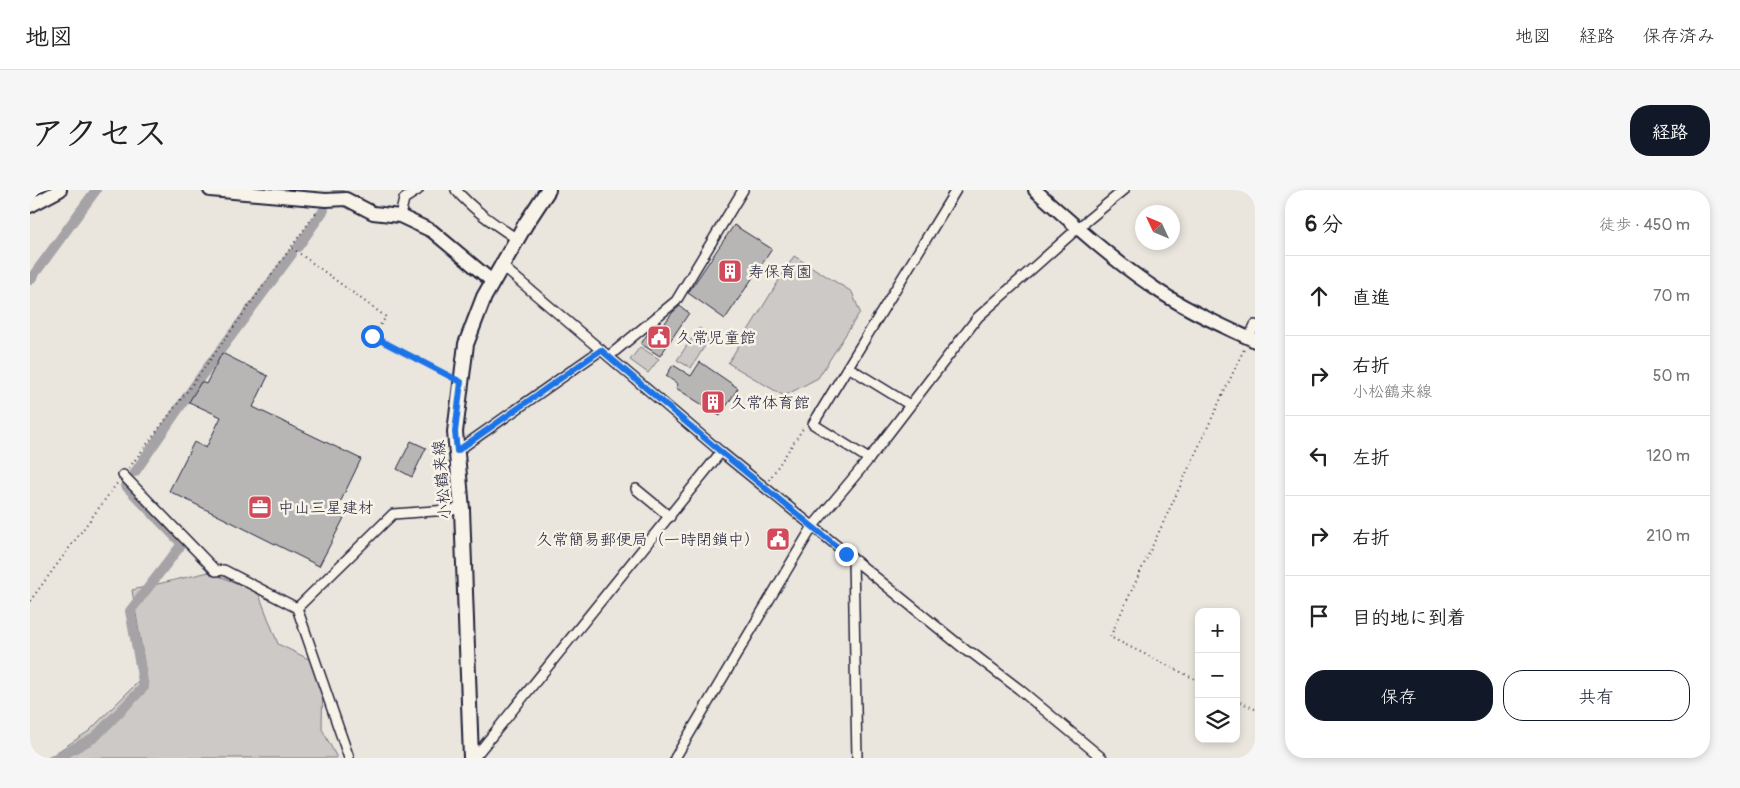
<!DOCTYPE html>
<html lang="ja">
<head>
<meta charset="utf-8">
<style>
  body { margin:0; font-family:Pangolin,"Klee One",sans-serif; background:#f6f6f6; color:#222 }
  .controls { position:absolute; right:15px; bottom:15px; display:grid; overflow:hidden; border-radius:10px; box-shadow:0 2px 8px #0003 }
  .controls button { width:45px; height:45px; display:grid; place-items:center; padding:0; border:0; border-bottom:1px solid #e0e0e0; background:#fff; color:#222; font:25px sans-serif }
  .compass { position:absolute; left:1105px; top:15px; width:45px; height:45px; border-radius:50%; background:#fff; box-shadow:0 2px 8px #0003; rotate:314deg }
  .stop { position:absolute; width:15px; height:15px; margin:-11px; border:4px solid #1a73e8; border-radius:50%; background:#fff }
  .stop.end { background:#1a73e8; border-color:#fff; box-shadow:0 1px 5px #0008 }
  .list { margin:0; padding:0; list-style:none }
  h2 { display:flex; justify-content:space-between; align-items:center; height:65px; margin:0; padding:0 20px; font-size:21px }
  h2 small { font-size:16px; font-weight:400; color:#767676 }
  .list li { display:grid; grid-template-columns:32px 1fr auto; gap:15px; align-items:center; box-sizing:border-box; height:80px; padding:0 20px; border-top:1px solid #e0e0e0 }
  .list b { display:block; font-size:19px; white-space:nowrap }
  .list p { margin:0; font-size:16px; white-space:nowrap; color:#767676 }
  .list em { font-size:16px; font-style:normal; color:#767676 }
  .actions { display:flex; gap:10px; padding:15px 20px }
  .actions a { flex:1; padding:11px 0; border:1px solid #111827; border-radius:20px; text-align:center; font-size:18px; color:#111827 }
  .actions .main { background:#111827; color:#fff }
  .icon { flex:none; width:28px; height:28px; fill:none; stroke:currentColor; stroke-width:2; stroke-linecap:round; stroke-linejoin:round }
  .map { position:relative; flex:none; width:1225px; height:568px; overflow:hidden; border-radius:20px }
  header { display:flex; align-items:center; gap:30px; box-sizing:border-box; height:70px; padding:0 25px; background:#fff; border-bottom:1px solid #e0e0e0 }
  header strong { font-size:24px }
  nav { display:flex; gap:28px; margin-inline-start:auto; font-size:18px }
  .intro { display:flex; align-items:center; justify-content:space-between; box-sizing:border-box; height:120px; padding:0 30px }
  h1 { margin:0; font-size:35px }
  .button { padding:12px 22px; border-radius:20px; background:#111827; color:#fff; font-size:18px; font-weight:700 }
  main { display:flex; gap:30px; padding:0 30px }
  aside { flex:1; background:#fff; border-radius:20px; box-shadow:0 2px 8px #0003 }
  .map>svg:first-child { display:block }
  .green { fill:#cdc9c6; stroke:#787680 }
  .lines { fill:none; stroke-linecap:round; stroke-linejoin:round }
  .canal { stroke:#a6a3a6; stroke-width:10 }
  .building { fill:#b8b6b5; stroke:#22223b }
  .street-casing { stroke:#22223b; stroke-width:12 }
  .secondary-casing { stroke:#22223b; stroke-width:16 }
  .primary-casing { stroke:#22223b; stroke-width:18 }
  .path { stroke:#22223b; stroke-width:2; stroke-dasharray:1 4; stroke-linecap:butt }
  .street { stroke:#f7f3e8; stroke-width:9 }
  .secondary { stroke:#f7f3e8; stroke-width:12 }
  .primary { stroke:#f7f3e8; stroke-width:14 }
  .route { stroke:#1a73e8; stroke-width:6 }
  .labels { text-anchor:middle; stroke-width:5; stroke-linejoin:round; paint-order:stroke }
  .poi-label { font-size:16px; fill:#22223b; stroke:#f7f3e8; text-anchor:start }
  .street-label { font-size:16px; fill:#22223b; stroke:#f7f3e8 }
</style>
</head>
<body>
<header>
<strong>地図</strong>
<nav><a>地図</a><a>経路</a><a>保存済み</a></nav>
</header>
<div class="intro"><h1>アクセス</h1><a class="button">経路</a></div>
<main>
<div class="map">
<svg width="1225" height="568" viewBox="0 0 1225 568">
  <rect width="100%" height="100%" fill="#eae6de"/>
  <filter id="ink" filterUnits="userSpaceOnUse"><feTurbulence type="fractalNoise" baseFrequency=".02" numOctaves="2"/><feDisplacementMap in="SourceGraphic" scale="10" xChannelSelector="R" yChannelSelector="G"/><feConvolveMatrix kernelMatrix="1 2 1 2 8 2 1 2 1" color-interpolation-filters="sRGB"/></filter>
  <g filter="url(#ink)">
    <g class="green">
      <polygon points="764,66 822,102 830,122 788,188 754,206 698,173"/>
      <polygon points="669,138 681,146 661,178 647,170"/>
      <polygon points="610,157 629,169 618,183 600,170"/>
      <polygon points="179,382 228,402 248,454 293,476 292,539 307,568 18,568 59,541 116,484 102,400"/>
    </g>
    <g class="lines">
      <g class="canal">
        <polyline points="306,3 309,0"/>
        <polyline points="268,57 294,20"/>
        <polyline points="0,90 66,0"/>
        <polyline points="105,282 172,185 262,64"/>
        <polyline points="27,568 65,547 114,497 100,421 152,354 96,296"/>
      </g>
    </g>
    <g class="building">
      <polygon points="704,35 742,59 695,129 658,103"/>
      <polygon points="650,116 659,123 630,166 611,154 620,140 625,137 630,140 642,123"/>
      <polygon points="192,163 238,186 223,217 331,269 305,323 314,328 289,376 139,301 164,252 176,258 191,227 159,212 171,192 176,194"/>
      <polygon points="670,172 708,198 690,226 646,198 648,194 636,186 643,175 661,186"/>
      <polygon points="381,251 396,258 382,287 367,279"/>
    </g>
    <g class="lines">
      <g class="street-casing">
        <g id="street">
          <path d="M426 0C443 20 466 35 487 49"/>
          <polyline points="370,26 374,9 388,0"/>
          <polyline points="472,76 691,262 938,462 942,463 989,499 1072,568"/>
          <polyline points="1219,148 1225,135"/>
          <polyline points="579,166 646,111 713,0"/>
          <polyline points="818,177 880,215"/>
          <polyline points="427,261 571,160"/>
          <polyline points="839,269 783,234 926,0"/>
          <polyline points="93,285 186,381 194,380 267,418 319,568"/>
          <polyline points="606,299 640,327"/>
          <polyline points="823,369 827,568"/>
          <polyline points="267,418 363,324 432,319"/>
          <polyline points="444,568 691,262"/>
          <polyline points="645,568 783,336 839,269 948,127 1048,38 1094,0"/>
        </g>
      </g>
      <g class="secondary-casing">
        <g id="secondary">
          <polyline points="180,0 296,10 316,9 343,23 370,26 402,41 463,92"/>
          <path d="M1005 0C1042 33 1079 67 1120 95 1152 118 1189 134 1225 151"/>
          <polyline points="0,16 30,0"/>
        </g>
      </g>
      <g class="primary-casing">
        <polyline id="primary" points="441,568 432,319 425,242 436,154 454,107 495,35 518,0"/>
      </g>
      <g class="path">
        <polyline points="262,58 356,127 342,146 420,187"/>
        <polyline points="99,278 164,192 288,20"/>
        <polyline points="739,290 774,237"/>
        <polyline points="0,411 88,292"/>
        <polyline points="1169,491 1080,447 1215,157"/>
        <polyline points="1206,510 1225,519"/>
      </g>
      <use href="#street" class="street"/>
      <use href="#secondary" class="secondary"/>
      <use href="#primary" class="primary"/>
    </g>
  </g>
  <g class="lines" filter="url(#ink)">
    <polyline class="route" points="342,146 431,192 425,242 427,261 571,160 691,262 816,364"/>
  </g>
  <defs>
    <g id="building-square" transform="scale(1.25)"><rect x="-9" y="-9" width="18" height="18" rx="4" fill="#d1495b" stroke="#f7f3e8"/><path d="M-4-6H4V6H1V3H-1V6H-4ZM-2.5-4.3h1.7v1.8h-1.7ZM.8-4.3h1.7v1.8H.8ZM-2.5-1h1.7V.8h-1.7ZM.8-1h1.7V.8H.8Z" fill="#fff"/></g>
    <g id="civic-square" transform="scale(1.25)"><rect x="-9" y="-9" width="18" height="18" rx="4" fill="#d1495b" stroke="#f7f3e8"/><path d="M-.6-6.5H3V-4.5H.6V-3L4-1V1h2V6H-6V1h2V-1L-.6-3ZM-1.2 2.5V6h2.4V2.5Z" fill="#fff"/></g>
    <g id="office-square" transform="scale(1.25)"><rect x="-9" y="-9" width="18" height="18" rx="4" fill="#d1495b" stroke="#f7f3e8"/><path d="M-6-3h4V-5.5h4V-3h4V5H-6ZM-1-4.5V-3h2v-1.5ZM-6 0V1H6V0Z" fill="#fff"/></g>
  </defs>
  <g fill-rule="evenodd">
    <use href="#building-square" x="700" y="81"/>
    <use href="#civic-square" x="629" y="147"/>
    <use href="#building-square" x="683" y="212"/>
    <use href="#office-square" x="230" y="317"/>
    <use href="#civic-square" x="748" y="349"/>
  </g>
  <g class="labels">
    <g class="poi-label">
      <text x="718" y="87">寿保育園</text>
      <text x="646" y="153">久常児童館</text>
      <text x="700" y="218">久常体育館</text>
      <text x="248" y="323">中山三星建材</text>
      <text x="730" y="355" text-anchor="end">久常簡易郵便局（一時閉鎖中）</text>
    </g>
    <g class="street-label">
      <text transform="translate(411 290) rotate(-95)" y="6">小松鶴来線</text>
    </g>
  </g>
</svg>
<div class="controls">
<button>+</button>
<button>−</button>
<button><svg class="icon" aria-label="layers" viewBox="0 0 24 24"><path d="M12 4l9 5-9 5-9-5zM3 14l9 5 9-5"/></svg></button>
</div>
<svg class="compass" viewBox="-18 -18 36 36"><path d="M0-13l5 13h-10z" fill="#e53935"/><path d="M0 13l5-13h-10z" fill="#767676"/></svg>
<div class="stop" style="left:342px;top:146px"></div>
<div class="stop end" style="left:816px;top:364px"></div>
</div>
<aside>
<h2>6 分<small>徒歩 · 450 m</small></h2>
<ul class="list">
<li><svg class="icon" aria-label="ahead" viewBox="0 0 24 24"><path d="M12 20V5M6 11l6-6 6 6"/></svg><div><b>直進</b></div><em>70 m</em></li>
<li><svg class="icon" aria-label="right" viewBox="0 0 24 24"><path d="M7 20v-9h11M14 6l5 5-5 5"/></svg><div><b>右折</b><p>小松鶴来線</p></div><em>50 m</em></li>
<li><svg class="icon" aria-label="left" viewBox="0 0 24 24"><path d="M17 20v-9H6M10 6l-5 5 5 5"/></svg><div><b>左折</b></div><em>120 m</em></li>
<li><svg class="icon" aria-label="right" viewBox="0 0 24 24"><path d="M7 20v-9h11M14 6l5 5-5 5"/></svg><div><b>右折</b></div><em>210 m</em></li>
<li><svg class="icon" aria-label="arrive" viewBox="0 0 24 24"><path d="M6 21V4h12l-3 4 3 4H6"/></svg><div><b>目的地に到着</b></div></li>
</ul>
<div class="actions"><a class="main">保存</a><a>共有</a></div>
</aside>
</main>
</body>
</html>
